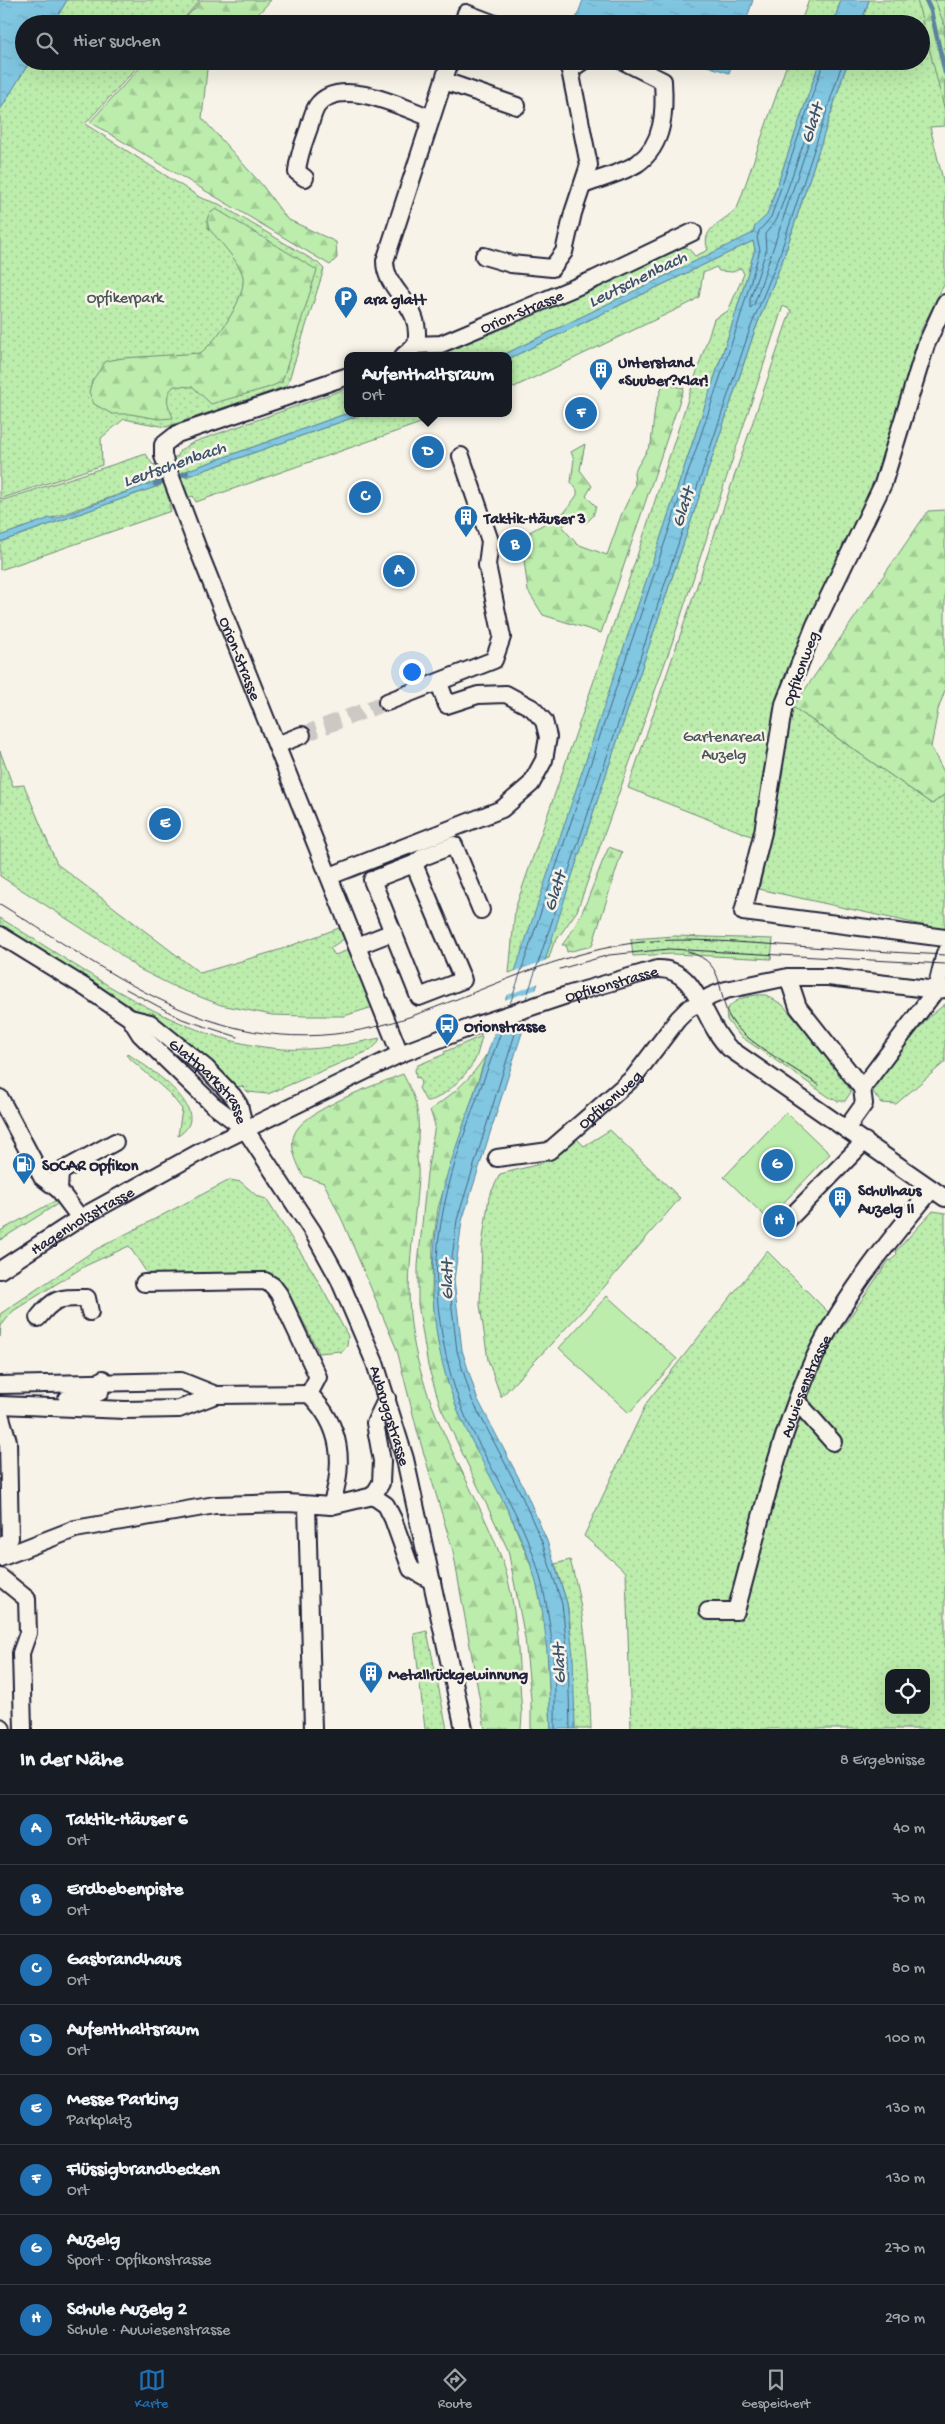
<!DOCTYPE html>
<html lang="de">
<head>
<meta charset="utf-8">
<style>
  body { margin:0; font-family:"Gochi Hand",sans-serif; background:#20242c; color:#f1f3f6 }
  .controls { position:absolute; right:15px; bottom:15px; display:grid; overflow:hidden; border-radius:10px; box-shadow:0 5px 20px #0002 }
  .controls button { width:45px; height:45px; display:grid; place-items:center; padding:0; border:0; border-bottom:1px solid #363941; background:#171b24; color:#f1f3f6; font:25px sans-serif }
  .you { position:absolute; left:411px; top:671px; width:18px; height:18px; margin:-12px; border:4px solid #fff; border-radius:50%; background:#1a73e8; box-shadow:0 0 0 8px #1a73e833 }
  .badge { display:grid; place-items:center; width:32px; height:32px; border-radius:50%; background:#1f6fb2; color:#fff; font-size:16px; font-weight:700 }
  .pin { position:absolute; translate:-50% -50%; border:2px solid #fff; box-shadow:0 1px 5px #0006 }
  .popup { position:absolute; left:344px; top:352px; width:168px; height:65px; box-sizing:border-box; display:grid; place-content:center; border-radius:10px; background:#171b24; filter:drop-shadow(0 1px 4px #0005); font-size:16px; white-space:nowrap; color:#9ea1a6 }
  .popup b { font-size:19px; color:#f1f3f6 }
  .popup::after { content:''; position:absolute; left:50%; top:100%; margin-left:-10px; border:10px solid transparent; border-top-color:#171b24 }
  .list { margin:0; padding:0; list-style:none }
  h2 { display:flex; justify-content:space-between; align-items:center; height:65px; margin:0; padding:0 20px; font-size:21px }
  h2 small { font-size:16px; font-weight:400; color:#9ea1a6 }
  .list li { display:grid; grid-template-columns:32px 1fr auto; gap:15px; align-items:center; box-sizing:border-box; height:70px; padding:0 20px; border-top:1px solid #363941 }
  .list b { display:block; font-size:19px; white-space:nowrap }
  .list p { margin:0; font-size:16px; white-space:nowrap; color:#9ea1a6 }
  .list em { font-size:16px; font-style:normal; color:#9ea1a6 }
  .icon { flex:none; width:28px; height:28px; fill:none; stroke:currentColor; stroke-width:2; stroke-linecap:round; stroke-linejoin:round }
  .map { position:relative; flex:none; width:945px; height:1729px; overflow:hidden }
  .search { position:absolute; background:#171b24; box-shadow:0 5px 20px #0002; left:15px; right:15px; top:15px; height:55px; display:flex; align-items:center; gap:12px; box-sizing:border-box; padding:0 18px; border-radius:28px; color:#9ea1a6; font-size:19px }
  .sheet { height:625px; background:#171b24 }
  nav { display:flex; justify-content:space-around; align-items:center; box-sizing:border-box; height:70px; border-top:1px solid #363941; background:#171b24; font-size:14px; color:#9ea1a6 }
  nav a { display:grid; justify-items:center; gap:2px }
  nav .on { color:#1f6fb2 }
  .map>svg:first-child { display:block }
  .green { fill:url(#green-dots); stroke:#6f8874; fill-rule:evenodd }
  .forest { fill:url(#forest-firs); stroke:#6f8874 }
  .pitch { fill:#bcedac; stroke:#6f8874 }
  .water { fill:url(#water-ripples); stroke:#5b859f }
  .pier { fill:#f7f3e8 }
  .lines { fill:none; stroke-linecap:round; stroke-linejoin:round }
  .shore { stroke:#48647e; stroke-width:1 }
  .stream { stroke:#5b859f; stroke-width:4.5 }
  .minor-tunnel { stroke:#ccc9c5; stroke-width:16; stroke-dasharray:16 8; stroke-linecap:butt }
  .minor-casing { stroke:#22223b; stroke-width:20 }
  .minor { stroke:#f7f3e8; stroke-width:16 }
  .tram { stroke:#22223b; stroke-width:1 }
  .labels { text-anchor:middle; stroke-width:5; stroke-linejoin:round; paint-order:stroke }
  .park-label { font-size:16px; fill:#485557; stroke:#f7f3e8 }
  .poi-label { font-size:16px; font-weight:bold; fill:#22223b; stroke:#f7f3e8; text-anchor:start }
  .street-label { font-size:16px; fill:#22223b; stroke:#f7f3e8 }
  .water-label { font-size:18px; font-style:italic; fill:#3e546d; stroke:#f7f3e8 }
</style>
</head>
<body>
<div class="map">
<svg width="945" height="1729" viewBox="0 0 945 1729">
  <defs>
    <pattern id="green-dots" width="8" height="8" patternUnits="userSpaceOnUse" patternTransform="scale(1.25)"><rect width="8" height="8" fill="#bcedac"/><path d="M2 2h.1M6 6h.1" fill="none" stroke="#a1cb95" stroke-width="1.8" stroke-linecap="round"/></pattern>
    <pattern id="forest-firs" width="22" height="20" patternUnits="userSpaceOnUse" patternTransform="scale(1.25)"><rect width="22" height="20" fill="#bcedac"/><path d="M5 1l3.5 6h-7zM16 11l3.5 6h-7z" fill="#a1cb95"/></pattern>
    <pattern id="water-ripples" width="26" height="14" patternUnits="userSpaceOnUse" patternTransform="scale(1.25)"><rect width="26" height="14" fill="#81c7e2"/><path d="M2 4q2-2 4 0t4 0M15 11q2-2 4 0t4 0" fill="none" stroke="#6fabc3"/></pattern>
  </defs>
  <rect width="100%" height="100%" fill="#f7f3e8"/>
  <filter id="ink" filterUnits="userSpaceOnUse"><feTurbulence type="fractalNoise" baseFrequency=".02" numOctaves="2"/><feDisplacementMap in="SourceGraphic" scale="10" xChannelSelector="R" yChannelSelector="G"/><feConvolveMatrix kernelMatrix="1 2 1 2 8 2 1 2 1" color-interpolation-filters="sRGB"/></filter>
  <g filter="url(#ink)">
    <g class="green">
      <polygon points="67,0 200,0 179,24 53,24"/>
      <polygon points="809,0 841,0 833,24 800,24"/>
      <polygon points="869,0 920,0 945,27 945,126 930,127 945,188 945,283 920,332 877,477 781,693 793,707 932,804 945,794 945,930 759,889 769,843 628,788 791,310 783,306 672,643 577,911 553,945 549,958 509,973 515,909 636,559 714,319 728,311 744,274 741,268 733,272 719,271 716,267 703,273 699,297 690,303 508,390 508,359 753,241 755,249 733,322 520,959 548,947 755,330 783,259 848,61 921,61 921,24 861,24"/>
      <polygon points="30,61 143,61 85,124 201,198 219,204 318,263 324,269 287,386 166,427 124,419 101,438 102,465 0,499 0,110"/>
      <path d="M788 61H820L767 215 754 229V233L501 356H436L671 245 688 248 695 256 708 250C699 226 727 222 738 206Z"/>
      <polygon points="348,388 348,413 183,472 185,477 366,413 449,413 196,502 193,496 169,504 171,511 0,570 0,542 161,485 149,484 0,536 0,501 146,454 153,465 178,456 180,450 194,442"/>
      <polygon points="0,751 13,786 24,785 57,864 200,973 279,950 339,928 344,939 330,948 335,955 348,950 373,1007 344,1016 305,1016 272,1015 221,1005 177,988 137,968 111,947 0,876"/>
      <path d="M0 918C86 970 179 1042 282 1049 315 1051 347 1045 380 1038L377 1044 371 1050 268 1094 248 1092 242 1086 237 1087 179 1037 0 925Z"/>
      <polygon points="675,936 773,939 771,959 673,954 633,956 631,939"/>
      <path d="M766 995 783 1005 849 1085 851 1092 845 1101H837L829 1097 740 1036 727 1020 726 1011C734 998 751 994 766 995Z"/>
      <polygon points="945,1004 945,1062 896,1104 881,1103 873,1092 877,1081 929,1017"/>
      <path d="M482 1036C480 1044 478 1054 474 1062 466 1075 441 1102 426 1101L419 1088 421 1084 419 1077 416 1078 415 1069 418 1065 445 1054 444 1052Z"/>
      <path d="M128 1054C147 1067 218 1111 178 1136L182 1109 170 1094 126 1055Z"/>
      <polygon points="610,1130 680,1198 599,1293 501,1397 488,1360 480,1305 482,1245 489,1197 500,1174 540,1164 577,1139 584,1146"/>
      <polygon points="230,1180 241,1182 257,1196 266,1199 312,1270 348,1336 347,1346 341,1353 340,1351 319,1353 288,1291 277,1279 149,1276 129,1246 85,1266 13,1311 1,1326 0,1337 0,1314 95,1250"/>
      <polygon points="53,1202 59,1203 0,1240 0,1231"/>
      <path d="M933 1211 945 1213V1729H631L626 1572 584 1536 647 1402 767 1251 843 1327 889 1260 891 1261 897 1254 896 1251ZM889 1673H926V1710H889Z"/>
      <path d="M570 1560C586 1615 589 1672 591 1729H575L570 1622 567 1603 555 1564Z"/>
      <polygon points="427,1631 447,1729 425,1729 414,1634"/>
    </g>
    <g class="forest">
      <polygon points="202,0 271,0 249,24 180,24"/>
      <polygon points="917,0 944,0 945,111"/>
      <polygon points="146,61 214,61 207,69 202,118 262,185 287,219 336,242 337,258 330,265 90,122"/>
      <path d="M216 209 317 270 282 382 267 388 211 404 193 387 174 386C163 397 168 404 173 418L159 419 130 414H112L94 404 89 392 92 381 106 361 123 358 200 353C216 343 250 293 242 273 237 260 219 240 209 229L207 221 209 214Z"/>
      <polygon points="663,384 684,388 601,633 543,615 528,591 524,560 517,539 544,524 548,517 565,512 577,495 577,490 571,482 574,459 571,452 585,444 580,470 592,486 586,496 596,506 593,516 586,523 573,517 562,527 577,544 607,555 622,513 635,486 634,472 651,444 655,407"/>
      <polygon points="945,510 945,690 938,710 931,747 945,774 945,794 932,804 793,707 928,511"/>
      <path d="M609 847 622 852 592 946 567 952 566 945H562C584 919 594 878 609 847Z"/>
      <path d="M486 1055 438 1208 433 1245 432 1291 438 1343 456 1405 512 1519 534 1573 546 1623 551 1729H531V1699L525 1638 508 1550 441 1408 428 1366 418 1304V1266L427 1173 435 1125 430 1110C453 1094 471 1079 486 1055Z"/>
      <path d="M403 1074C408 1084 414 1095 416 1105 420 1122 418 1138 417 1155 417 1162 419 1170 418 1177 415 1230 404 1279 412 1332 424 1414 472 1481 501 1557 519 1606 518 1663 522 1714L521 1729H485L453 1551 418 1434 397 1350 343 1222 324 1183 303 1176C298 1164 289 1149 294 1135 302 1110 378 1084 403 1074Z"/>
    </g>
    <g class="pitch">
      <polygon points="935,0 945,0 945,27"/>
      <polygon points="786,1112 830,1154 768,1219 724,1177"/>
      <polygon points="607,1296 677,1359 629,1413 559,1348"/>
    </g>
    <g class="water">
      <polygon points="0,0 67,0 53,24 24,24 24,61 30,61 0,110"/>
      <polygon points="583,0 753,0 745,24 580,24 575,22"/>
      <polygon points="841,0 869,0 861,24 833,24"/>
      <polygon points="692,61 733,61 729,73"/>
      <path d="M820 61H848L783 259 755 330 573 873 462 1221 454 1280 462 1350 477 1398 524 1488 547 1541 567 1603 573 1656 575 1729H551C548 1676 549 1623 533 1572 517 1518 484 1470 461 1418 426 1339 426 1253 448 1171L733 322 755 249 753 241 508 359V356H501L753 233 755 226 767 215Z"/>
      <polygon points="348,413 366,413 185,477 183,472"/>
      <polygon points="159,480 161,485 0,542 0,536 50,518 57,518"/>
    </g>
    <g class="pier">
      <polygon points="547,960 539,983 505,996 513,972"/>
      <polygon points="538,989 527,1020 493,1032 504,1000"/>
    </g>
    <g class="lines">
      <g class="shore">
        <polygon points="815,118 816,121 754,305 750,308 750,299 766,251 765,234 777,219 812,119"/>
        <polyline points="526,999 750,329 779,257 843,61"/>
        <polyline points="510,1004 738,324 760,250 757,238 759,231 771,217 824,61"/>
        <polyline points="519,1021 457,1220 449,1281 457,1351 472,1400 519,1490 542,1542 562,1604 568,1656 570,1729"/>
        <path d="M503 1026C474 1111 431 1201 437 1293 440 1335 449 1379 466 1418 486 1460 511 1500 529 1543 552 1602 556 1666 555 1729"/>
      </g>
      <g class="stream">
        <polyline points="926,0 931,11 945,73"/>
        <polyline points="155,484 187,473"/>
      </g>
      <polyline class="minor-tunnel" points="302,735 387,702"/>
      <g class="minor-casing">
        <g id="minor">
          <polyline points="463,24 466,13 495,24"/>
          <polyline points="570,70 583,61"/>
          <polyline points="444,81 517,106"/>
          <path d="M305 178 297 172C298 156 304 142 309 128 311 121 313 112 317 106 339 75 404 108 431 118"/>
          <path d="M583 185C599 179 625 172 638 163 664 144 665 111 663 81L623 61"/>
          <polyline points="484,256 511,264 552,268 564,252 573,213 589,165 570,70 565,61"/>
          <polyline points="945,303 926,345 883,484 815,625 784,704 763,832 743,912 945,938"/>
          <path d="M416 345C424 303 385 293 385 261L450 61"/>
          <path id="s1" d="M403 356 416 345 441 344 595 279 693 232"/>
          <path id="s2" d="M348 376 177 434 163 445V456L201 557 400 1054"/>
          <polyline points="387,702 494,660 502,637 487,565 490,541 461,456"/>
          <polyline points="277,745 302,735"/>
          <polygon points="414,864 463,980 419,997 372,880"/>
          <polyline points="414,864 423,857 454,845 481,910"/>
          <polyline points="330,876 502,809 531,784 544,760 548,737 544,721 532,708 506,694 478,695 447,705 439,683"/>
          <path id="s3" d="M0 935 86 988 130 1018 150 1023 206 1068 233 1096 239 1105 245 1129"/>
          <polyline points="357,946 393,932"/>
          <polyline points="788,977 798,1007 862,1088"/>
          <path id="s4" d="M130 1018 140 1034 213 1105 245 1129 313 1232 339 1279 375 1363 405 1459 464 1729"/>
          <polyline points="0,1098 42,1177 59,1190 80,1218"/>
          <polyline points="846,1129 864,1104 862,1088 936,990 945,953"/>
          <path id="s5" d="M497 1158 549 1151 633 1078 678 1019 688 1009 711 996 726 990 788 977H828L936 990 945 989"/>
          <polyline points="59,1190 60,1172 115,1142"/>
          <polyline points="783,1225 865,1141"/>
          <path id="s6" d="M0 1270 80 1218 209 1147 400 1054 474 1026 567 995 657 969C698 967 702 1022 729 1048L945 1198"/>
          <polyline points="144,1283 265,1281 273,1286 279,1294 318,1377 309,1394"/>
          <path d="M38 1318C55 1296 61 1298 87 1298L90 1312"/>
          <polyline points="0,1385 181,1381 216,1395"/>
          <polyline points="387,1398 375,1423 382,1461 381,1483 373,1496 386,1505 393,1519 411,1569 432,1581"/>
          <polyline points="67,1399 89,1397 100,1392 103,1379"/>
          <path d="M0 1405 125 1410 179 1409 216 1395 309 1394C342 1426 345 1463 331 1506L373 1496"/>
          <polyline points="795,1406 802,1407 833,1442"/>
          <polyline points="0,1414 8,1441 10,1538 0,1551"/>
          <polyline points="307,1505 313,1729"/>
          <polyline points="0,1558 75,1529 215,1505 288,1503 331,1506"/>
          <polyline points="0,1577 27,1599 28,1633 21,1653 23,1729"/>
          <path id="s7" d="M708 1611H736C758 1532 775 1450 807 1374 836 1306 885 1245 932 1189"/>
          <polyline points="0,1727 2,1729"/>
        </g>
      </g>
      <use href="#minor" class="minor"/>
      <g class="tram">
        <path d="M0 904C137 988 239 1075 409 1017 478 993 545 959 616 946 665 936 716 941 766 944 825 948 885 952 945 955"/>
        <path d="M688 952C731 963 713 999 735 1025 750 1044 797 1070 819 1085"/>
        <polyline points="560,969 609,955 669,949 945,964"/>
        <polyline points="126,989 182,1019 238,1037"/>
      </g>
    </g>
  </g>
  <defs>
    <g id="parking-pin" transform="scale(1.25)"><path d="M0 17L-7.5 6A9.5 9.5 0 1 1 7.5 6Z" fill="#1f6fb2" stroke="#f7f3e8"/><path d="M-3.5-5.5H1a3.5 3.5 0 0 1 0 7H-1V5.5H-3.5ZM-1-3.4V-.6H.8a1.4 1.4 0 0 0 0-2.8Z" fill="#fff"/></g>
    <g id="building-pin" transform="scale(1.25)"><path d="M0 17L-7.5 6A9.5 9.5 0 1 1 7.5 6Z" fill="#1f6fb2" stroke="#f7f3e8"/><path d="M-4-6H4V6H1V3H-1V6H-4ZM-2.5-4.3h1.7v1.8h-1.7ZM.8-4.3h1.7v1.8H.8ZM-2.5-1h1.7V.8h-1.7ZM.8-1h1.7V.8H.8Z" fill="#fff"/></g>
    <g id="bus-pin" transform="scale(1.25)"><path d="M0 17L-7.5 6A9.5 9.5 0 1 1 7.5 6Z" fill="#1f6fb2" stroke="#f7f3e8"/><path d="M-5-6H5V4H4V6H2V4H-2V6H-4V4H-5ZM-3.5-4V0h7V-4ZM-3.5 1.2v1.5H-2V1.2ZM2 1.2v1.5H3.5V1.2Z" fill="#fff"/></g>
    <g id="fuel-pin" transform="scale(1.25)"><path d="M0 17L-7.5 6A9.5 9.5 0 1 1 7.5 6Z" fill="#1f6fb2" stroke="#f7f3e8"/><path d="M-5.5-6h7V0h2V4h1.3V-2.5L3-4.5l.8-.8L6-3V5H2.5V1h-1V6h-7ZM-4.2-4.7v3.2H.2V-4.7Z" fill="#fff"/></g>
  </defs>
  <g fill-rule="evenodd">
    <use href="#parking-pin" x="346" y="298"/>
    <use href="#building-pin" x="601" y="370"/>
    <use href="#building-pin" x="466" y="517"/>
    <use href="#bus-pin" x="447" y="1025"/>
    <use href="#fuel-pin" x="24" y="1164"/>
    <use href="#building-pin" x="840" y="1198"/>
    <use href="#building-pin" x="371" y="1673"/>
  </g>
  <g class="labels">
    <g class="park-label">
      <text x="125" y="302">Opfikerpark</text>
      <text x="724" y="741">Gartenareal<tspan x="724" dy="18">Auzelg</tspan></text>
    </g>
    <g class="poi-label">
      <text x="364" y="304">ara glatt</text>
      <text x="618" y="367">Unterstand<tspan x="618" dy="18">«Suuber?Klar!</tspan></text>
      <text x="484" y="523">Taktik-Häuser 3</text>
      <text x="464" y="1031">Orionstrasse</text>
      <text x="42" y="1170">SOCAR Opfikon</text>
      <text x="858" y="1195">Schulhaus<tspan x="858" dy="18">Auzelg II</tspan></text>
      <text x="388" y="1679">Metallrückgewinnung</text>
    </g>
    <g class="street-label">
      <text dy="6" stroke="none"><textPath href="#s1" startOffset="129">Orion-Strasse</textPath></text>
      <text dy="6" stroke="none"><textPath href="#s2" startOffset="426">Orion-Strasse</textPath></text>
      <text transform="translate(799 668) rotate(-70)" y="6">Opfikonweg</text>
      <text dy="6" stroke="none"><textPath href="#s6" startOffset="678">Opfikonstrasse</textPath></text>
      <text dy="6" stroke="none"><textPath href="#s3" startOffset="259">Glattparkstrasse</textPath></text>
      <text dy="6" stroke="none"><textPath href="#s5" startOffset="132">Opfikonweg</textPath></text>
      <text dy="6" stroke="none"><textPath href="#s6" startOffset="96">Hagenholzstrasse</textPath></text>
      <text dy="6" stroke="none"><textPath href="#s7" startOffset="264">Auwiesenstrasse</textPath></text>
      <text dy="6" stroke="none"><textPath href="#s4" startOffset="484">Aubruggstrasse</textPath></text>
    </g>
    <g class="water-label">
      <text transform="translate(811 123) rotate(-72)" y="6">Glatt</text>
      <text transform="translate(637 278) rotate(-26)" y="6">Leutschenbach</text>
      <text transform="translate(174 463) rotate(-19)" y="6">Leutschenbach</text>
      <text transform="translate(682 507) rotate(-72)" y="6">Glatt</text>
      <text transform="translate(554 891) rotate(-72)" y="6">Glatt</text>
      <text transform="translate(446 1280) rotate(-90)" y="6">Glatt</text>
      <text transform="translate(558 1664) rotate(-92)" y="6">Glatt</text>
    </g>
  </g>
</svg>
<div class="controls">
<button><svg class="icon" aria-label="locate" viewBox="0 0 24 24"><circle cx="12" cy="12" r="6"/><path d="M12 2v4M12 18v4M2 12h4M18 12h4"/></svg></button>
</div>
<div class="you"></div>
<div class="pin badge" style="left:399px;top:571px">A</div>
<div class="pin badge" style="left:515px;top:545px">B</div>
<div class="pin badge" style="left:365px;top:497px">C</div>
<div class="pin badge" style="left:428px;top:452px">D</div>
<div class="popup"><b>Aufenthaltsraum</b>Ort</div>
<div class="pin badge" style="left:165px;top:824px">E</div>
<div class="pin badge" style="left:581px;top:413px">F</div>
<div class="pin badge" style="left:777px;top:1165px">G</div>
<div class="pin badge" style="left:779px;top:1221px">H</div>
<div class="search"><svg class="icon" aria-label="search" viewBox="0 0 24 24"><circle cx="10" cy="10" r="6"/><path d="M15 15l6 6"/></svg>Hier suchen</div>
</div>
<section class="sheet">
<h2>In der Nähe<small>8 Ergebnisse</small></h2>
<ul class="list">
<li><span class="badge">A</span><div><b>Taktik-Häuser 6</b><p>Ort</p></div><em>40 m</em></li>
<li><span class="badge">B</span><div><b>Erdbebenpiste</b><p>Ort</p></div><em>70 m</em></li>
<li><span class="badge">C</span><div><b>Gasbrandhaus</b><p>Ort</p></div><em>80 m</em></li>
<li><span class="badge">D</span><div><b>Aufenthaltsraum</b><p>Ort</p></div><em>100 m</em></li>
<li><span class="badge">E</span><div><b>Messe Parking</b><p>Parkplatz</p></div><em>130 m</em></li>
<li><span class="badge">F</span><div><b>Flüssigbrandbecken</b><p>Ort</p></div><em>130 m</em></li>
<li><span class="badge">G</span><div><b>Auzelg</b><p>Sport · Opfikonstrasse</p></div><em>270 m</em></li>
<li><span class="badge">H</span><div><b>Schule Auzelg 2</b><p>Schule · Auwiesenstrasse</p></div><em>290 m</em></li>
</ul>
</section>
<nav>
<a class="on"><svg class="icon" aria-label="map" viewBox="0 0 24 24"><path d="M3 6l6-2 6 2 6-2v14l-6 2-6-2-6 2zM9 4v14M15 6v14"/></svg>Karte</a>
<a><svg class="icon" aria-label="directions" viewBox="0 0 24 24"><path d="M12 3l9 9-9 9-9-9zM9 14v-3h6M13 9l2 2-2 2"/></svg>Route</a>
<a><svg class="icon" aria-label="saved" viewBox="0 0 24 24"><path d="M7 4h10v16l-5-4-5 4z"/></svg>Gespeichert</a>
</nav>
</body>
</html>
